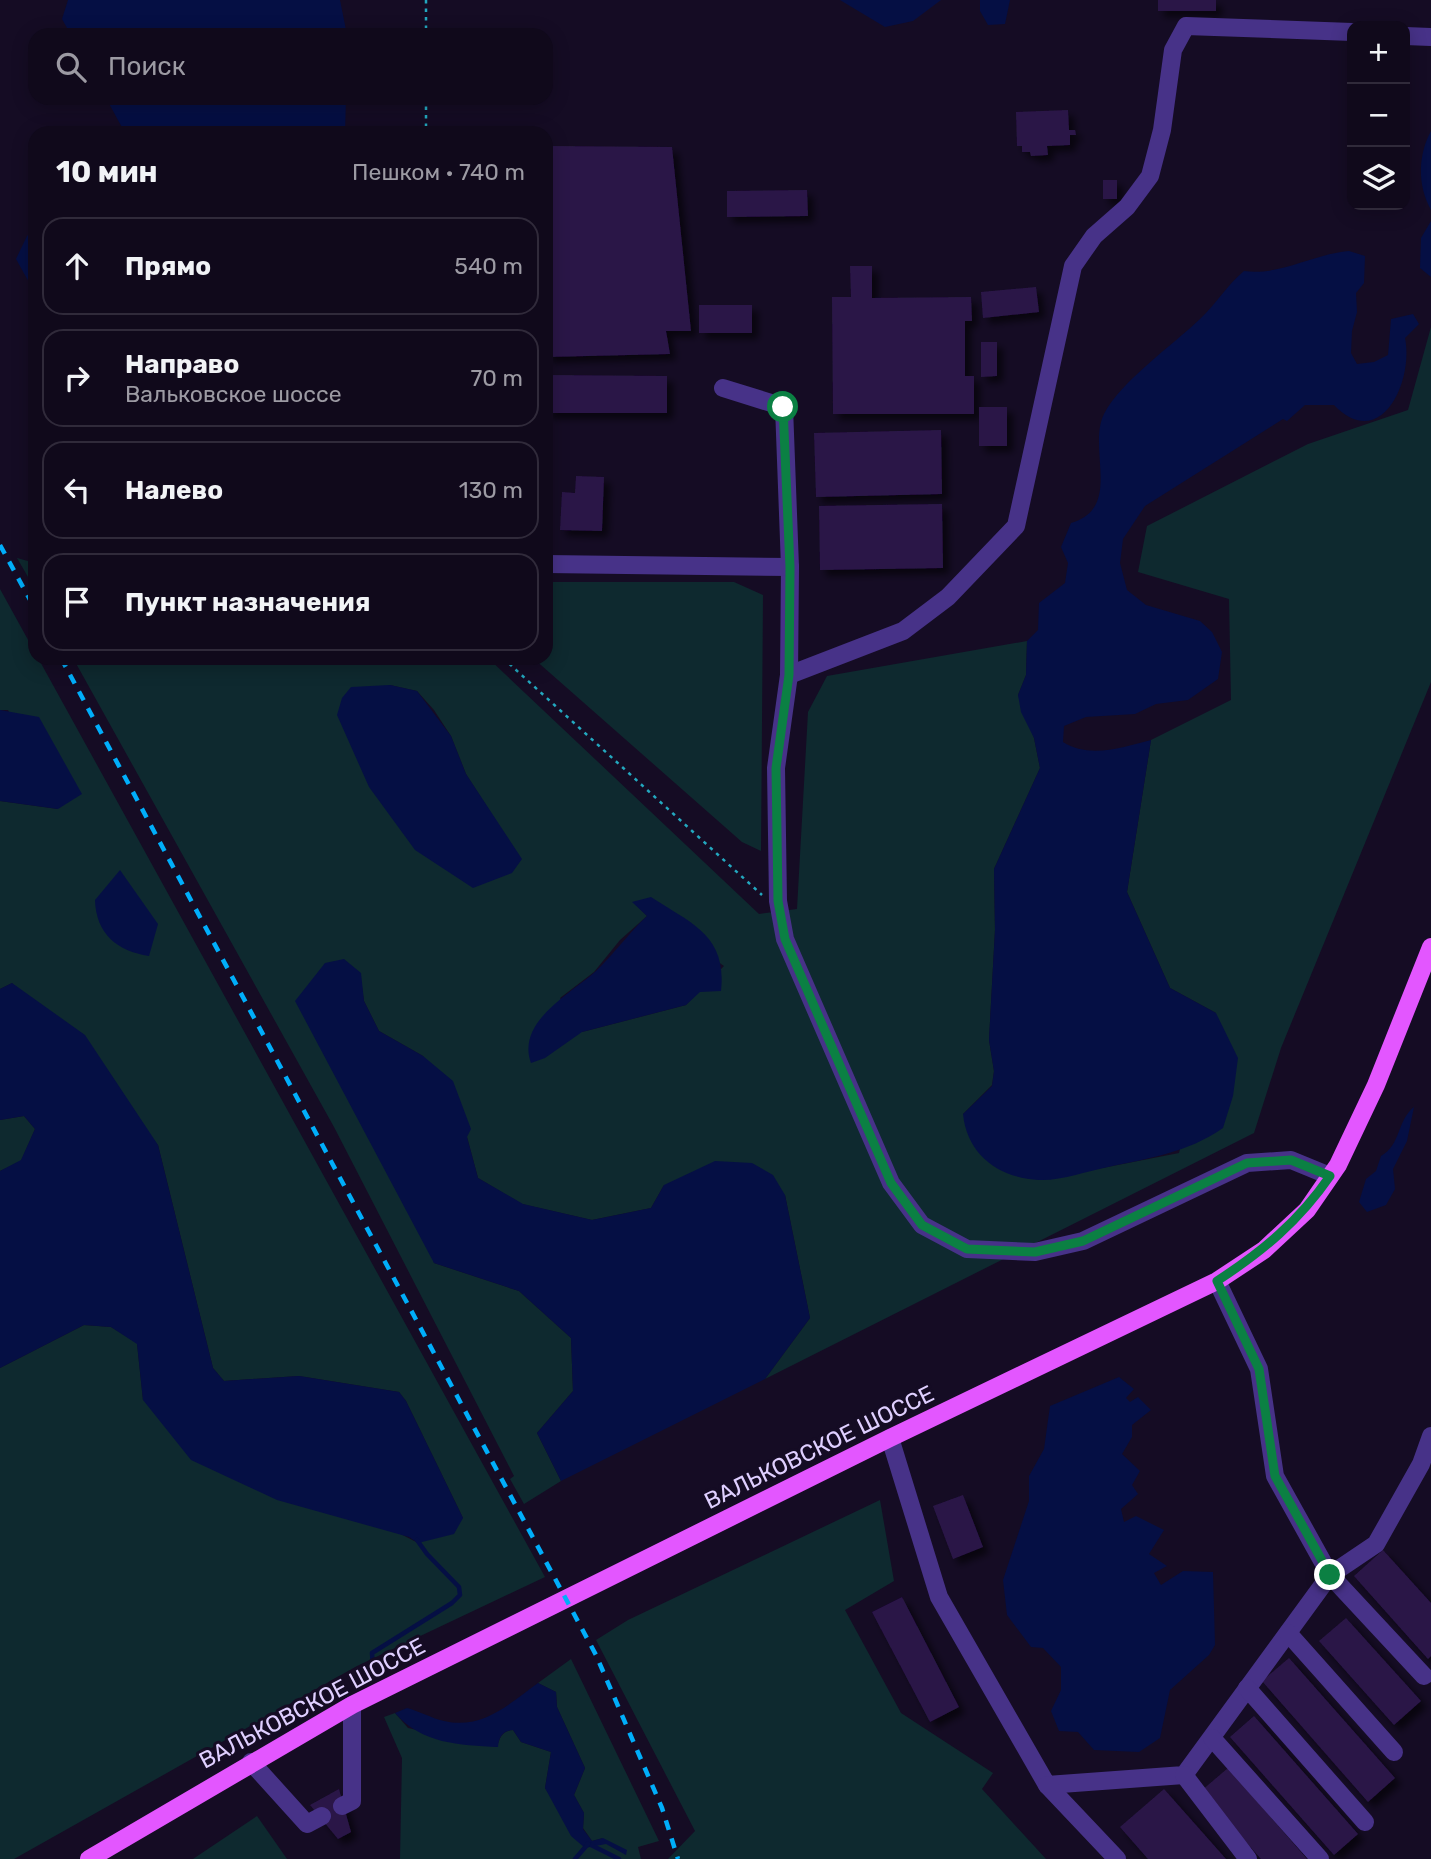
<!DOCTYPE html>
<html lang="ru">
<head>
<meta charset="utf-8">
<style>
  body { margin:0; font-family:Rubik,sans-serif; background:#191224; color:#f1f3f6 }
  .controls { position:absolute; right:21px; top:21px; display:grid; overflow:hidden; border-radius:14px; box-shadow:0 4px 18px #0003 }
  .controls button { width:63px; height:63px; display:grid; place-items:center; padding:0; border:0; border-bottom:2px solid #302a3a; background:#10091b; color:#f1f3f6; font:35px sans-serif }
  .stop { position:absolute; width:21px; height:21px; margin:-16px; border:5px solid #0b8043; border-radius:50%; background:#fff }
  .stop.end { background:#0b8043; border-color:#fff; box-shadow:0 2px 7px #0008 }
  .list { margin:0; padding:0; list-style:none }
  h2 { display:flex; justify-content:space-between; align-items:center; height:91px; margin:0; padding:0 28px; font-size:30px }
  h2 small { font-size:23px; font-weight:400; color:#9c9aa3 }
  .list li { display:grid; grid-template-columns:46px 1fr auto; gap:21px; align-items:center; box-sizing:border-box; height:98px; margin:0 14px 14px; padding:0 14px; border:2px solid #302a3a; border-radius:21px }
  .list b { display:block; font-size:26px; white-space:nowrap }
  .list p { margin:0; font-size:23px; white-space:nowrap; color:#9c9aa3 }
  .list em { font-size:23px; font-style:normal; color:#9c9aa3 }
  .icon { flex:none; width:38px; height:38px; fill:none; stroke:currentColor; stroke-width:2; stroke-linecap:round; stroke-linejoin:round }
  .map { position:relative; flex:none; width:1431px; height:1859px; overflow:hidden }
  .search { position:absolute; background:#10091b; box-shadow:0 4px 18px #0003; left:28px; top:28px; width:525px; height:77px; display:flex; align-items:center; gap:18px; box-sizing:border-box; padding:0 24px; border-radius:21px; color:#9c9aa3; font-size:26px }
  .panel { position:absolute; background:#10091b; box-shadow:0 4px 18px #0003; left:28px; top:126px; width:525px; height:539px; border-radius:21px }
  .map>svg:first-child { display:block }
  .green { fill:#0e292f; fill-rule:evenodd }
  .water { fill:#050f44 }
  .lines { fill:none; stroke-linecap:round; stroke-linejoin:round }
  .stream { stroke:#050f44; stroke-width:4.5 }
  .building { fill:#2a1647; filter:url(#shadow) }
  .path { stroke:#23a8bf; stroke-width:2.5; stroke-dasharray:3.5 5; stroke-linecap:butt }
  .minor { stroke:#473288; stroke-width:18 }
  .major { stroke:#e356ff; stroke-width:18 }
  .rail { stroke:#00aefa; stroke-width:4.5; stroke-dasharray:10 9; stroke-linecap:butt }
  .route { stroke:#0b8043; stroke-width:9 }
  .labels { text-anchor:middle; stroke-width:6; stroke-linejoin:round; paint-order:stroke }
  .street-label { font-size:23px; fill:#dfcfff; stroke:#150c24 }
</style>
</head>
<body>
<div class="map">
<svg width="1431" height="1859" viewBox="0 0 1431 1859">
  <defs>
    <filter id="shadow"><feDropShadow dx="6" dy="6" stdDeviation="3.5" flood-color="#0009"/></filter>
  </defs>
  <rect width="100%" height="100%" fill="#150c24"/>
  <g class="green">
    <path d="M1431 327V682L1281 1048 1254 1133 765 1379 810 1318 785 1195 664 1185 651 1208 592 1220 522 1204 478 1178 467 1137 423 1056 379 1031 364 1001 360 973 344 960 434 1263 519 1291 571 1338 573 1391 537 1433 561 1481 524 1504 510 1479 514 1476 334 1127 73 658H112L116 663 170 658H488L759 914 797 909 808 712 827 676 1027 641 1026 675 1018 695 1034 738 1040 768 994 869 995 930 989 1040 994 1071 992 1085 963 1114 1041 1180 1179 1153 1216 1013 1170 988 1127 892 1151 740 1231 700 1229 599 1138 572 1147 526 1308 444 1408 410ZM390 685 417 691 434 710 451 736 466 774 500 827ZM633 902 724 966 686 1005 582 1032 560 998 594 972 620 940 647 916Z"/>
    <polygon points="17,558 35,563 35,589"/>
    <polygon points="546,582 734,582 763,595 761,851 742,842 533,658 546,658"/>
    <polygon points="0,589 545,1577 357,1666 14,1859 0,1859 0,1368 84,1325 111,1327 137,1343 143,1400 418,1543 463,1518 406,1401 399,1392 299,1376 224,1381 213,1368 158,1145 12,983 0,989 0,801 58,809 8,710 0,710"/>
    <polygon points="24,1116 35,1129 21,1161 0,1171 0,1120"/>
    <polygon points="880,1500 894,1581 845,1610 901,1713 993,1773 982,1789 1046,1859 668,1859 695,1831 596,1640 628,1620"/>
    <path d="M571 1659 659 1841 638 1847 641 1859H400L402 1758 384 1717 395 1713 408 1728 497 1747C500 1737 502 1731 513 1730L521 1742 551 1752 545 1788 585 1848 603 1838 592 1841 583 1828 584 1813 574 1795 585 1768 557 1707 556 1692 538 1683Z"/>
    <polygon points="257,1816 287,1859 193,1859"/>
  </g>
  <g class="water">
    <polygon points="68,0 340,0 347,35 71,35 62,19"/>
    <polygon points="840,0 941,0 913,21 885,27"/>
    <polygon points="980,0 1010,0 1005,24 988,25 980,11"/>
    <polygon points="106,98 346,98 345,133 125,133"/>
    <path d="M1431 131V210C1417 185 1418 155 1431 131Z"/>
    <polygon points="1431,221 1431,277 1420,268 1421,238"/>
    <polygon points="35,229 35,293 16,259 27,236"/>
    <path d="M1349 251 1365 256 1364 283 1356 293 1357 312 1352 331 1351 353 1357 364 1374 362 1388 355 1391 319 1413 314 1419 324 1405 338C1414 382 1380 453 1334 405H1305L1287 421 1283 419 1145 506 1123 539 1120 563 1127 590 1146 605 1200 621 1212 632 1222 652 1218 679 1188 700 1156 704 1135 714 1086 717 1064 726 1063 742C1089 759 1124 747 1151 740L1127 892 1170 988 1216 1013 1238 1058 1233 1096 1223 1128C1187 1153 1149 1158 1108 1167 1087 1171 1061 1181 1039 1180 999 1178 967 1155 963 1114L992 1086 994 1071 989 1040 995 930 994 869 1040 768 1034 738 1021 712 1018 695 1026 675 1027 641 1038 630 1039 603 1065 583 1068 563 1061 547 1071 523C1123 508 1087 448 1104 414 1120 382 1174 344 1200 319 1216 304 1227 285 1244 271 1280 276 1313 254 1349 251Z"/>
    <polygon points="390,685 417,691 451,736 466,774 522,859 512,873 473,888 415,850 369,787 337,715 342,698 351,687"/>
    <polygon points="0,710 39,717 82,794 58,809 0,801"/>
    <path d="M120 870 158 924 149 956C117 951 96 934 95 900Z"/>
    <path d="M651 897C692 924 727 935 721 991L700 992 686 1005 582 1032 545 1058 531 1063C516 1022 570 994 595 972 614 954 628 934 647 916L632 902Z"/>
    <polygon points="344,959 361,973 364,1001 379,1031 423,1056 453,1081 471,1129 467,1137 478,1178 523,1204 592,1220 651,1208 664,1185 715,1161 752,1163 773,1175 785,1195 810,1318 765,1379 561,1481 537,1433 573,1391 571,1338 519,1291 434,1263 295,1001 325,963"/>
    <polygon points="12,983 85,1035 158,1145 213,1368 224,1381 299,1376 399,1392 406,1401 463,1518 454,1534 418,1543 409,1537 277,1500 191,1460 143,1400 137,1344 111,1327 84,1325 0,1368 0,1171 21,1160 35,1129 24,1116 0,1120 0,989"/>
    <path d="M1414 1107 1407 1141 1393 1169 1395 1189 1386 1205 1367 1212 1359 1202 1366 1179 1376 1171 1381 1156C1401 1145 1397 1120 1414 1107Z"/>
    <polygon points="1119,1377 1134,1389 1126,1398 1130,1402 1138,1397 1151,1410 1132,1425 1132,1437 1122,1454 1140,1471 1132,1485 1138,1494 1121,1509 1124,1522 1136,1516 1164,1530 1149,1554 1167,1566 1154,1573 1161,1585 1183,1571 1213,1572 1215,1645 1209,1655 1170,1690 1160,1738 1139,1752 1094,1750 1078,1732 1059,1731 1051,1711 1061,1690 1061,1667 1043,1648 1031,1647 1007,1615 1003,1580 1029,1501 1029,1476 1044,1449 1050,1406"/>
    <path d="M538 1683 556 1692 557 1707 585 1768 574 1795 584 1813 583 1829 592 1841 603 1838 627 1850 626 1855 606 1844 585 1848 571 1836 545 1788 551 1752 521 1742 513 1730C502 1731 499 1737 498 1747 459 1745 422 1744 395 1713L407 1708C419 1711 431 1718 444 1721 482 1730 509 1704 538 1683Z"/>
  </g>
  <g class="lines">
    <g class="stream">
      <polyline points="373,1668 372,1653 452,1603 460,1595 459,1587 427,1554 417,1540"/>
      <polyline points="591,1845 619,1859"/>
      <polyline points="575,1859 588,1844"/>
    </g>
  </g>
  <g class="building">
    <rect x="1158" y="0" width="58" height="11"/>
    <polygon points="1068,110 1069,130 1075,130 1076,135 1070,135 1070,145 1047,146 1048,155 1031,156 1030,152 1022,152 1022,146 1017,146 1016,112"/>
    <polygon points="546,146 672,147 691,331 666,331 670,354 546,357"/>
    <rect x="1103" y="180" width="14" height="19"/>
    <polygon points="807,190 808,216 727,217 727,191"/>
    <polygon points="850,266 872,266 872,298 971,297 972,321 965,321 965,376 974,376 974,414 833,414 832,297 851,297"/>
    <polygon points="1036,287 1039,312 983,318 981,292"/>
    <rect x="699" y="305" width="53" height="28"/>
    <polygon points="981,342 997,342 997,376 981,377"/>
    <polygon points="546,375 667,376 667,413 546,413"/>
    <rect x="979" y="407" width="28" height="39"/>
    <polygon points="941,430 942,494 816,497 814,433"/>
    <polygon points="576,476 604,477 602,531 560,530 562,492 575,493"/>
    <polygon points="942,504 943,568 820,570 819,506"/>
    <polygon points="963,1495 983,1547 953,1559 933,1506"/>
    <polygon points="1383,1550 1431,1603 1431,1656 1428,1659 1354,1576"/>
    <polygon points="902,1597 959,1707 930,1722 872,1612"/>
    <polygon points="1346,1618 1421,1701 1394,1725 1319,1641"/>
    <polygon points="1289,1658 1395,1778 1368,1802 1262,1681"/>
    <polygon points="1254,1716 1358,1834 1334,1855 1230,1737"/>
    <polygon points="1228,1768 1307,1859 1261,1859 1201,1791"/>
    <polygon points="339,1789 351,1832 338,1839 310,1805"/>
    <polygon points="1164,1789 1226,1859 1148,1859 1120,1827"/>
  </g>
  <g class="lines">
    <g class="path">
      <polyline points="426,0 426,35"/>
      <polyline points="426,98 426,133"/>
      <polyline points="503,658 762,895"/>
    </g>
    <g class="minor">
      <polyline points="1405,36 1431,37"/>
      <polyline points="723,388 784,407 790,567 789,675 776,768 778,901 785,939 891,1183 922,1225 967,1249 1035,1252 1083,1241 1247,1163 1291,1160 1330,1176"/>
      <polyline points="546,564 790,567"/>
      <polyline points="789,675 903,631 948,597 1016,526 1073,266 1094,236 1127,207 1150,176 1162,130 1173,50 1186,26 1352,32"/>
      <polyline points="890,1438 939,1597 1047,1785 1184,1775 1330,1575 1275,1476 1259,1369 1217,1281"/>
      <polyline points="1288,1633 1394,1752"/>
      <polyline points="1424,1676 1330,1575 1376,1544 1421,1464 1431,1436"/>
      <polyline points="1247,1688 1365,1822"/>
      <polyline points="1212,1738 1320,1859"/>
      <polyline points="251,1762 307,1824 322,1816"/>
      <polyline points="1184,1775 1248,1859"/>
      <polyline points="1047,1785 1117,1859"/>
      <polyline points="342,1806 352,1801 352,1705"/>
    </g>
    <polyline class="major" points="89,1859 352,1705 890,1438 1217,1281 1264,1250 1307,1210 1338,1165 1376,1085 1431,947"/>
    <g class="rail">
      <polyline points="0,545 35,609"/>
      <polyline points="61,658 596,1655 662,1808 678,1859"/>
    </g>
  </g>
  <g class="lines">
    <path class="route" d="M783 407 790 567 789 675 776 768 778 901 785 939 891 1183 922 1225 967 1249 1035 1252 1083 1241 1247 1163 1291 1160 1330 1176C1299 1221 1263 1251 1217 1281L1259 1369 1275 1476 1330 1575"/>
  </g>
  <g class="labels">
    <g class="street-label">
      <text transform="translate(819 1447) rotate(-26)" y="8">ВАЛЬКОВСКОЕ ШОССЕ</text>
      <text transform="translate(312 1703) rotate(-28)" y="8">ВАЛЬКОВСКОЕ ШОССЕ</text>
    </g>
  </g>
</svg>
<div class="controls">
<button>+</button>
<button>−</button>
<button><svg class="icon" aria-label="layers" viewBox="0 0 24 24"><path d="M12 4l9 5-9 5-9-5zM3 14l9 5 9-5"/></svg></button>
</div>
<div class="stop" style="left:783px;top:407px"></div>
<div class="stop end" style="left:1330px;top:1575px"></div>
<div class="search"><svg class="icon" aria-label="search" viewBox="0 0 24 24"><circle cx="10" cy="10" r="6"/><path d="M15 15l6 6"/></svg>Поиск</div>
<section class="panel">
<h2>10 мин<small>Пешком · 740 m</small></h2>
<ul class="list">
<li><svg class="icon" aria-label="ahead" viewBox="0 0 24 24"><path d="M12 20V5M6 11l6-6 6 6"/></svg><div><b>Прямо</b></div><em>540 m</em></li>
<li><svg class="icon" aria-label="right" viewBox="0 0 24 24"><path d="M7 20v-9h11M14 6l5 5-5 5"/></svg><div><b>Направо</b><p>Вальковское шоссе</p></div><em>70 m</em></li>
<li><svg class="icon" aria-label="left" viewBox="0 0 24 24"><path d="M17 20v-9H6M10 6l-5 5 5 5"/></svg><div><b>Налево</b></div><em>130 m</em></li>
<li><svg class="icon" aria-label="arrive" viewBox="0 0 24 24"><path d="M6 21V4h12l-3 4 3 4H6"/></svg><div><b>Пункт назначения</b></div></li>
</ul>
</section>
</div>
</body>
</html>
